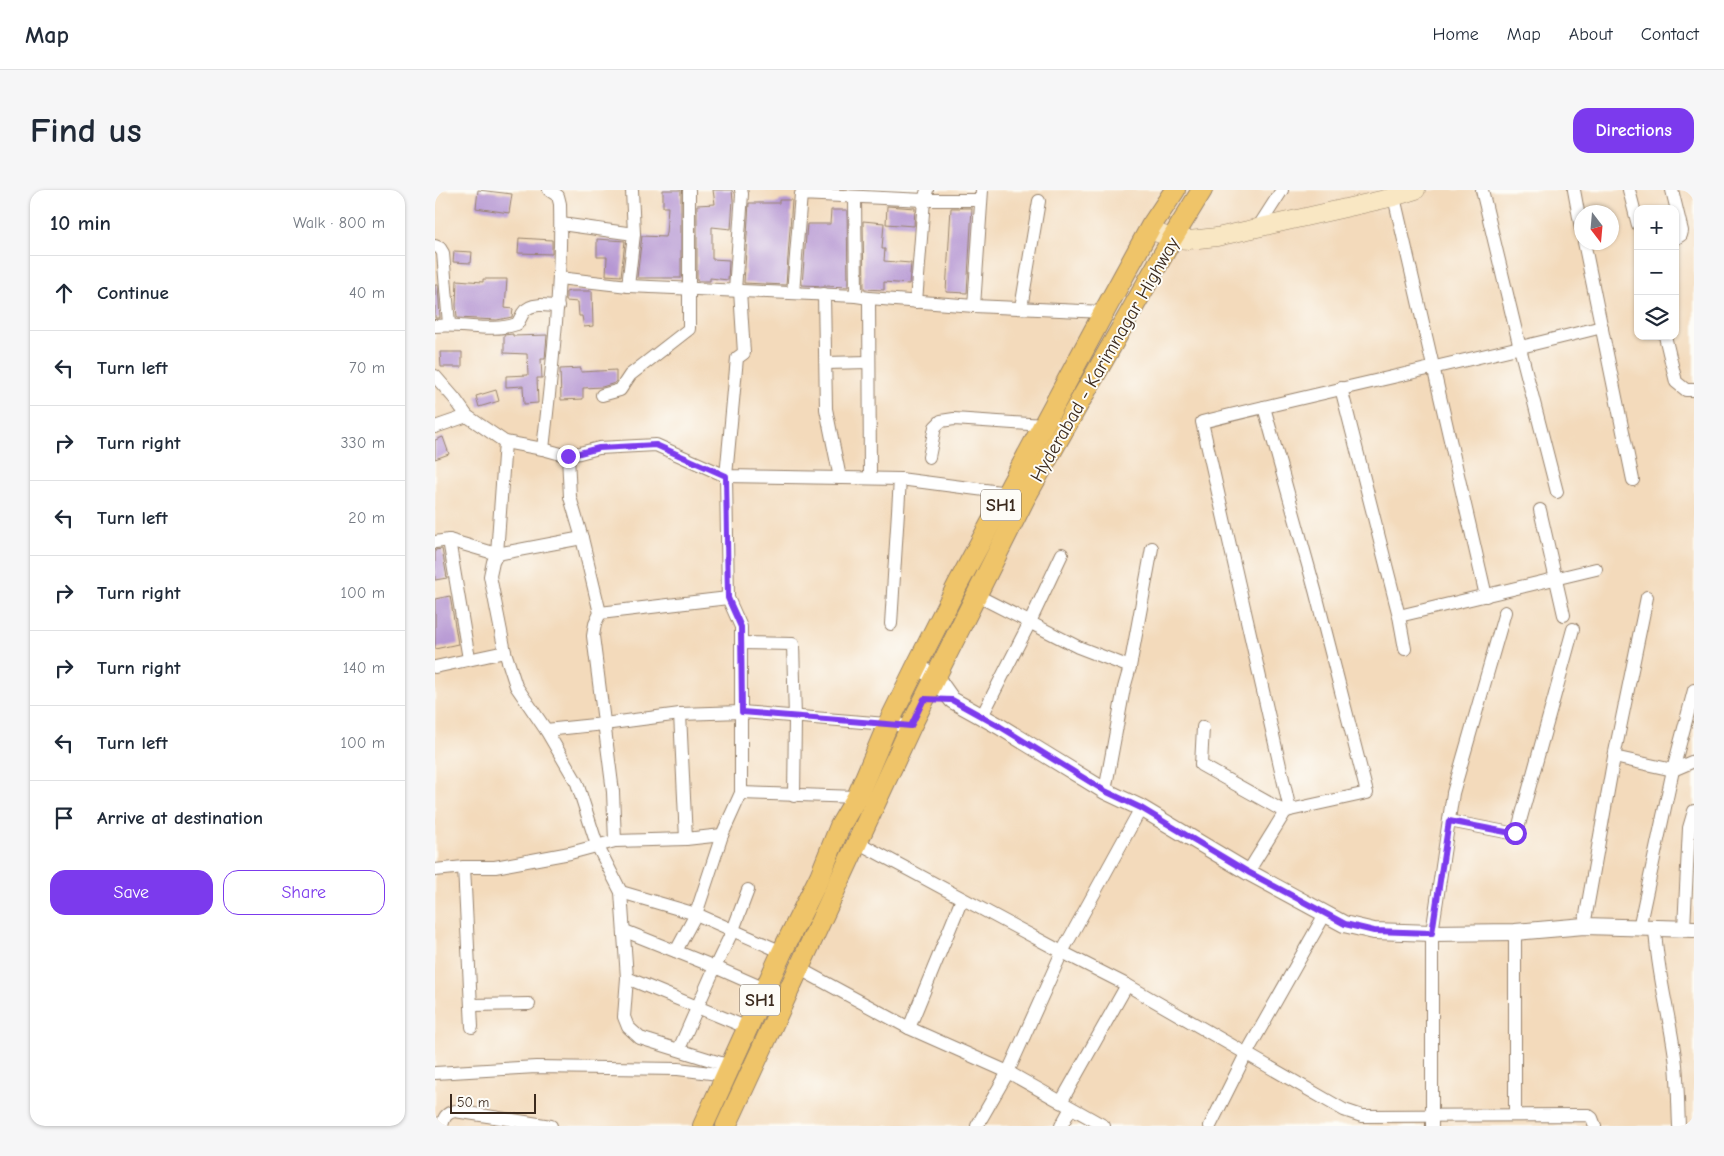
<!DOCTYPE html>
<html lang="en">
<head>
<meta charset="utf-8">
<style>
  body { margin:0; font-family:"Comic Neue",sans-serif; background:#f6f6f7; color:#1f2937 }
  .controls { position:absolute; right:15px; top:15px; display:grid; overflow:hidden; border-radius:10px; box-shadow:0 1px 4px #0004 }
  .controls button { width:45px; height:45px; display:grid; place-items:center; padding:0; border:0; border-bottom:1px solid #e0e1e3; background:#fff; color:#1f2937; font:25px sans-serif }
  .compass { position:absolute; left:1139px; top:15px; width:45px; height:45px; border-radius:50%; background:#fff; box-shadow:0 1px 4px #0004; rotate:164deg }
  .scale { position:absolute; left:15px; bottom:12px; width:86px; box-sizing:border-box; padding-left:5px; border:2px solid #3b2a1e; border-top:0; font-size:14px; line-height:18px; white-space:nowrap; color:#3b2a1e; -webkit-text-stroke:4px #fdfcf7; paint-order:stroke }
  .stop { position:absolute; width:15px; height:15px; margin:-11px; border:4px solid #7c3aed; border-radius:50%; background:#fff }
  .stop.end { background:#7c3aed; border-color:#fff; box-shadow:0 1px 5px #0008 }
  .list { margin:0; padding:0; list-style:none }
  h2 { display:flex; justify-content:space-between; align-items:center; height:65px; margin:0; padding:0 20px; font-size:21px }
  h2 small { font-size:16px; font-weight:400; color:#747a83 }
  .list li { display:grid; grid-template-columns:32px 1fr auto; gap:15px; align-items:center; box-sizing:border-box; height:75px; padding:0 20px; border-top:1px solid #e0e1e3 }
  .list b { display:block; font-size:19px; white-space:nowrap }
  .list em { font-size:16px; font-style:normal; color:#747a83 }
  .actions { display:flex; gap:10px; padding:15px 20px }
  .actions a { flex:1; padding:11px 0; border:1px solid #7c3aed; border-radius:15px; text-align:center; font-size:18px; color:#7c3aed }
  .actions .main { background:#7c3aed; color:#fff }
  .icon { flex:none; width:28px; height:28px; fill:none; stroke:currentColor; stroke-width:2; stroke-linecap:round; stroke-linejoin:round }
  .map { position:relative; flex:none; width:1259px; height:936px; overflow:hidden; border-radius:15px }
  header { display:flex; align-items:center; gap:30px; box-sizing:border-box; height:70px; padding:0 25px; background:#fff; border-bottom:1px solid #e0e1e3 }
  header strong { font-size:24px }
  nav { display:flex; gap:28px; margin-inline-start:auto; font-size:18px }
  .intro { display:flex; align-items:center; justify-content:space-between; box-sizing:border-box; height:120px; padding:0 30px }
  h1 { margin:0; font-size:35px }
  .button { padding:12px 22px; border-radius:15px; background:#7c3aed; color:#fff; font-size:18px; font-weight:700 }
  main { display:flex; gap:30px; padding:0 30px }
  aside { flex:1; background:#fff; border-radius:15px; box-shadow:0 1px 4px #0004 }
  .map>svg:first-child { display:block }
  .building { fill:#b697d3 }
  .lines { fill:none; stroke-linecap:round; stroke-linejoin:round }
  .minor-casing { stroke:#97826c; stroke-width:14 }
  .tertiary-casing { stroke:#97826c; stroke-width:18 }
  .secondary-casing { stroke:#97826c; stroke-width:19 }
  .primary-casing { stroke:#97826c; stroke-width:22 }
  .minor { stroke:#fff; stroke-width:12 }
  .tertiary { stroke:#fff; stroke-width:16 }
  .secondary { stroke:#f9e7c3; stroke-width:18 }
  .primary { stroke:#efc469; stroke-width:20 }
  .route { stroke:#7c3aed; stroke-width:6 }
  .labels { text-anchor:middle; stroke-width:4; stroke-linejoin:round; paint-order:stroke }
  .shield { fill:#fdfcf7; stroke:#75695f; stroke-width:1 }
  .shield-label { font-size:18px; font-weight:bold; fill:#3b2a1e }
  .street-label { font-size:19px; fill:#3b2a1e; stroke:#fdfcf7 }
</style>
</head>
<body>
<header>
<strong>Map</strong>
<nav><a>Home</a><a>Map</a><a>About</a><a>Contact</a></nav>
</header>
<div class="intro"><h1>Find us</h1><a class="button">Directions</a></div>
<main>
<aside>
<h2>10 min<small>Walk · 800 m</small></h2>
<ul class="list">
<li><svg class="icon" aria-label="ahead" viewBox="0 0 24 24"><path d="M12 20V5M6 11l6-6 6 6"/></svg><div><b>Continue</b></div><em>40 m</em></li>
<li><svg class="icon" aria-label="left" viewBox="0 0 24 24"><path d="M17 20v-9H6M10 6l-5 5 5 5"/></svg><div><b>Turn left</b></div><em>70 m</em></li>
<li><svg class="icon" aria-label="right" viewBox="0 0 24 24"><path d="M7 20v-9h11M14 6l5 5-5 5"/></svg><div><b>Turn right</b></div><em>330 m</em></li>
<li><svg class="icon" aria-label="left" viewBox="0 0 24 24"><path d="M17 20v-9H6M10 6l-5 5 5 5"/></svg><div><b>Turn left</b></div><em>20 m</em></li>
<li><svg class="icon" aria-label="right" viewBox="0 0 24 24"><path d="M7 20v-9h11M14 6l5 5-5 5"/></svg><div><b>Turn right</b></div><em>100 m</em></li>
<li><svg class="icon" aria-label="right" viewBox="0 0 24 24"><path d="M7 20v-9h11M14 6l5 5-5 5"/></svg><div><b>Turn right</b></div><em>140 m</em></li>
<li><svg class="icon" aria-label="left" viewBox="0 0 24 24"><path d="M17 20v-9H6M10 6l-5 5 5 5"/></svg><div><b>Turn left</b></div><em>100 m</em></li>
<li><svg class="icon" aria-label="arrive" viewBox="0 0 24 24"><path d="M6 21V4h12l-3 4 3 4H6"/></svg><div><b>Arrive at destination</b></div></li>
</ul>
<div class="actions"><a class="main">Save</a><a>Share</a></div>
</aside>
<div class="map">
<svg width="1259" height="936" viewBox="0 0 1259 936">
  <rect width="100%" height="100%" fill="#fdfcf7"/>
  <filter id="ink" filterUnits="userSpaceOnUse"><feTurbulence type="fractalNoise" baseFrequency=".02" numOctaves="2"/><feDisplacementMap in="SourceGraphic" scale="10" xChannelSelector="R" yChannelSelector="G"/><feConvolveMatrix kernelMatrix="1 2 1 2 8 2 1 2 1" color-interpolation-filters="sRGB"/></filter>
  <filter id="wash" filterUnits="userSpaceOnUse"><feTurbulence type="fractalNoise" baseFrequency=".0096" numOctaves="4" result="noise"/><feDisplacementMap in="SourceGraphic" scale="20" xChannelSelector="R" yChannelSelector="G"/><feGaussianBlur stdDeviation="1.12" result="paint"/><feColorMatrix in="noise" values="0 0 0 0 0 0 0 0 0 0 0 0 0 0 0 0 0 1.4 0 .05"/><feComposite in="paint" operator="in"/></filter>
  <g filter="url(#wash)">
    <rect width="100%" height="100%" fill="#f3dabb"/>
    <g id="blocks">
      <g class="building">
        <polygon points="43,0 77,4 74,23 41,18"/>
        <polygon points="228,0 246,0 246,88 202,88 207,46 230,47 231,43 233,17 228,17"/>
        <polygon points="278,0 297,0 298,10 296,39 277,37 277,69 294,70 293,90 275,88 275,91 262,91 262,15 280,14"/>
        <polygon points="344,10 357,10 351,95 309,93 314,13 344,13"/>
        <polygon points="452,16 480,18 479,36 451,34"/>
        <polygon points="516,18 537,18 532,103 511,102"/>
        <polygon points="396,20 412,20 413,97 367,95 372,34 395,34"/>
        <polygon points="428,31 449,33 447,59 450,59 449,71 476,73 474,94 449,92 449,100 429,99"/>
        <polygon points="84,48 117,50 117,64 83,63"/>
        <polygon points="162,49 190,51 186,86 171,85 172,67 162,67"/>
        <polygon points="19,61 37,62 36,73 18,72"/>
        <polygon points="48,89 72,89 70,118 78,119 77,127 62,130 22,128 21,115 22,90 48,92"/>
        <polygon points="0,95 3,95 5,128 0,128"/>
        <polygon points="135,101 157,101 158,136 149,137 147,126 144,126 143,112 131,111 131,102"/>
        <polygon points="78,144 78,146 112,145 110,169 106,169 107,188 102,188 103,213 89,214 88,196 71,197 71,186 93,185 92,164 69,163 69,145"/>
        <polygon points="5,162 27,162 27,177 6,177"/>
        <polygon points="146,178 146,182 181,180 181,191 180,193 167,197 148,198 148,209 126,210 125,179"/>
        <polygon points="61,200 64,211 44,217 41,206"/>
        <polygon points="8,247 14,264 0,269 0,250"/>
        <polygon points="7,359 12,388 0,390 0,360"/>
        <polygon points="15,406 23,454 0,459 0,409"/>
      </g>
    </g>
  </g>
  <g filter="url(#ink)">
    <use href="#blocks" fill-opacity="0" stroke="#97826c" stroke-width="1"/>
    <g class="lines">
      <g class="minor-casing">
        <g id="minor">
          <polyline points="1047,0 1085,158 1122,302"/>
          <polyline points="1139,0 1146,38"/>
          <polyline points="1194,0 1203,35"/>
          <polyline points="1237,0 1247,41 1246,45 1240,49"/>
          <polyline points="420,7 421,106"/>
          <polyline points="959,7 1051,406"/>
          <polyline points="126,34 199,44"/>
          <polyline points="822,39 847,0"/>
          <polyline points="1149,52 1198,290"/>
          <polyline points="0,56 5,58 8,63 14,134"/>
          <polyline points="124,88 193,96 421,106 434,108 539,116 669,122"/>
          <polyline points="193,96 199,44 197,0"/>
          <polyline points="300,100 307,4 306,0"/>
          <polyline points="358,103 366,4 489,10 546,10"/>
          <polyline points="389,104 391,219 405,288"/>
          <polyline points="434,108 435,287"/>
          <polyline points="481,112 489,10 492,0"/>
          <polyline points="539,116 547,0"/>
          <polyline points="586,118 604,11"/>
          <path d="M0 136C27 133 56 143 82 134 84 131 86 127 88 123 95 112 112 115 123 117"/>
          <polyline points="1230,146 1241,192 1251,200 1259,200"/>
          <polyline points="391,173 434,172"/>
          <polyline points="0,186 20,209 32,226 70,252 108,259 133,266 164,258 221,255 291,286 465,289 573,303"/>
          <polyline points="906,198 964,426 970,459"/>
          <polyline points="167,205 185,200 195,185 254,139 254,0"/>
          <polyline points="829,217 880,400 932,603 855,620"/>
          <polyline points="0,237 32,226"/>
          <polyline points="70,252 62,364 58,372 55,386 70,462 81,496 111,540 142,593 162,655 186,702 192,788 189,827 193,837 205,848 295,876"/>
          <path d="M108 259C117 178 127 96 125 14L123 6 114 0"/>
          <polyline points="494,267 500,237 506,231 519,229 609,235"/>
          <polyline points="1105,320 1129,425"/>
          <polyline points="14,350 34,469"/>
          <polyline points="0,352 14,350 62,364 147,348"/>
          <polyline points="541,405 643,457 695,477 689,498 670,601"/>
          <polyline points="165,423 293,408"/>
          <polyline points="964,426 1161,379"/>
          <polyline points="456,434 465,289"/>
          <polyline points="306,453 358,454 360,528 359,606"/>
          <polyline points="0,477 70,462"/>
          <polyline points="695,477 717,358"/>
          <polyline points="245,524 251,649 287,645"/>
          <polyline points="547,526 595,432 627,364"/>
          <path d="M768 537 766 575 850 622 855 620 767 232C900 199 1034 171 1167 137"/>
          <polyline points="111,540 169,534 245,524 307,522 476,536"/>
          <polyline points="1179,567 1238,580 1259,571"/>
          <polyline points="306,603 422,607"/>
          <polyline points="1014,631 1076,643 1080,643 1084,635 1138,439"/>
          <polyline points="180,651 251,649"/>
          <polyline points="422,652 627,762 692,795 909,920 927,926 1153,925 1157,928 1160,936"/>
          <polyline points="29,677 37,837"/>
          <polyline points="0,680 29,677 60,677 135,663 180,651 178,602 158,446 160,434 165,423 147,348 135,307 133,266"/>
          <polyline points="813,682 850,622"/>
          <polyline points="186,702 261,724 347,762"/>
          <polyline points="1149,736 1179,567 1212,407"/>
          <polyline points="1204,738 1238,580 1259,500"/>
          <path d="M1220 738C1222 785 1236 829 1241 875 1243 895 1243 916 1244 936"/>
          <polyline points="1249,738 1254,638 1259,621"/>
          <polyline points="190,741 280,777 330,799"/>
          <polyline points="1080,742 1080,925"/>
          <polyline points="241,761 261,724 287,645 306,603 306,437 293,408 291,286 302,168 309,163 305,101"/>
          <polyline points="365,779 474,838 573,882 627,762 706,618"/>
          <polyline points="192,788 313,838"/>
          <polyline points="36,815 94,814"/>
          <polyline points="474,838 527,709"/>
          <polyline points="244,859 280,777 298,740 313,700"/>
          <polyline points="0,883 101,877 243,879 292,885"/>
          <polyline points="626,912 692,795"/>
          <path d="M7 936C9 927 11 923 20 921L116 936"/>
          <polyline points="542,936 573,882 669,936"/>
          <polyline points="626,936 636,918"/>
          <polyline points="775,936 811,864 890,724"/>
          <polyline points="997,936 997,743 1018,603 1070,422"/>
        </g>
      </g>
      <g class="tertiary-casing">
        <polyline id="tertiary" points="481,477 500,486 517,510 564,536 670,601 706,618 813,682 909,734 939,741 997,743 1080,742 1149,736 1259,739"/>
      </g>
      <g class="secondary-casing">
        <polyline id="secondary" points="714,40 740,49 754,50 782,47 959,7 981,0"/>
      </g>
      <g class="primary-casing">
        <g id="primary">
          <polyline points="268,936 347,762 385,686 405,636 422,607 453,534 481,477 522,396 669,122 716,36 740,0"/>
          <polyline points="291,936 476,536 590,308 737,49 767,0"/>
        </g>
      </g>
      <use href="#minor" class="minor"/>
      <use href="#tertiary" class="tertiary"/>
      <use href="#secondary" class="secondary"/>
      <use href="#primary" class="primary"/>
    </g>
  </g>
  <g class="lines" filter="url(#ink)">
    <polyline class="route" points="133,266 164,258 221,255 291,286 293,408 306,437 307,522 476,536 489,509 517,510 564,536 670,601 706,618 813,682 910,734 939,741 997,743 1014,631 1076,643 1080,643"/>
  </g>
  <g class="labels">
    <g class="shield">
      <rect x="546" y="299.5" width="40" height="31" rx="4"/>
      <rect x="305" y="794.5" width="40" height="31" rx="4"/>
    </g>
    <g class="shield-label">
      <text x="566" y="321">SH1</text>
      <text x="325" y="816">SH1</text>
    </g>
    <g class="street-label">
      <text transform="translate(669 169) rotate(-60)" y="7">Hyderabad - Karimnagar Highway</text>
    </g>
  </g>
</svg>
<div class="controls">
<button>+</button>
<button>−</button>
<button><svg class="icon" aria-label="layers" viewBox="0 0 24 24"><path d="M12 4l9 5-9 5-9-5zM3 14l9 5 9-5"/></svg></button>
</div>
<svg class="compass" viewBox="-18 -18 36 36"><path d="M0-13l5 13h-10z" fill="#e53935"/><path d="M0 13l5-13h-10z" fill="#747a83"/></svg>
<div class="scale">50 m</div>
<div class="stop" style="left:1080px;top:643px"></div>
<div class="stop end" style="left:133px;top:266px"></div>
</div>
</main>
</body>
</html>
